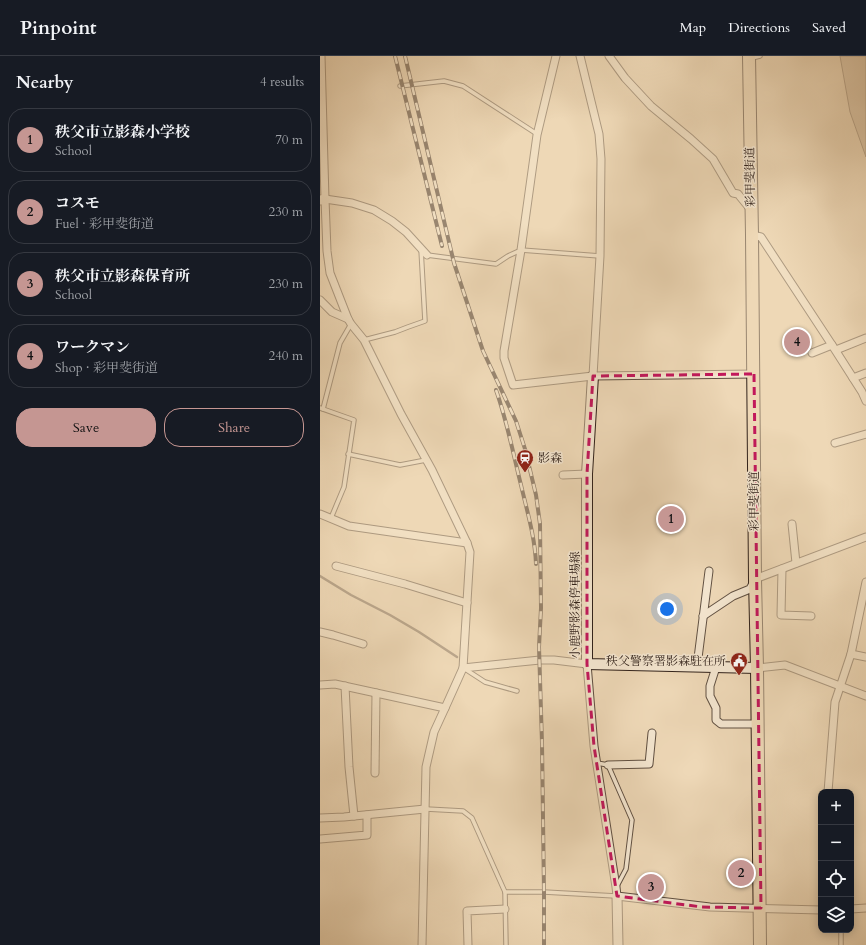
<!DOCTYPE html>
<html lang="en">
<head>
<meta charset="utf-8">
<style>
  body { margin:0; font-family:Cardo,"Noto Serif JP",serif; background:#20242c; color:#f1f3f6 }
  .controls { position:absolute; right:12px; bottom:12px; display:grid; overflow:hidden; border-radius:8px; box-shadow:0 2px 10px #0003 }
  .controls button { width:36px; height:36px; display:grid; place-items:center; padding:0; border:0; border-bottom:1px solid #363941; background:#171b24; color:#f1f3f6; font:20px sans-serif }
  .you { position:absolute; left:347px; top:553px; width:14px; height:14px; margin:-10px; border:3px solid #fff; border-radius:50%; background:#1a73e8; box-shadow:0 0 0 6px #1a73e833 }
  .badge { display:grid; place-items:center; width:26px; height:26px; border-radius:50%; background:#c59692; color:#111; font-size:13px; font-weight:700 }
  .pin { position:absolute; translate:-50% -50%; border:2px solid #fff; box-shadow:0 1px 4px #0006 }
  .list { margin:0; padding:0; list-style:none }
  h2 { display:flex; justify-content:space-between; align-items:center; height:52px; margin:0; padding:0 16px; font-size:17px }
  h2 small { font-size:13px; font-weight:400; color:#9ea1a6 }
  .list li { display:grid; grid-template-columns:26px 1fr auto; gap:12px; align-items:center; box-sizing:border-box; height:64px; margin:0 8px 8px; padding:0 8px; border:1px solid #363941; border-radius:16px }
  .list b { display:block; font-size:15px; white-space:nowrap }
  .list p { margin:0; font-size:13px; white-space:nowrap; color:#9ea1a6 }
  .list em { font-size:13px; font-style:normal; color:#9ea1a6 }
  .actions { display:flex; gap:8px; padding:12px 16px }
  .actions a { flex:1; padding:9px 0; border:1px solid #c59692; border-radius:16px; text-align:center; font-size:14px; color:#c59692 }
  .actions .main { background:#c59692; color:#111 }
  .icon { flex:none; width:22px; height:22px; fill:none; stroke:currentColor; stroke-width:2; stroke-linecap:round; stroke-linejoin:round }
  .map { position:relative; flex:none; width:546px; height:889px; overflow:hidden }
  header { display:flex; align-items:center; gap:24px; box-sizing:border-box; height:56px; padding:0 20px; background:#171b24; border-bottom:1px solid #363941 }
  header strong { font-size:19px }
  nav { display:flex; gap:22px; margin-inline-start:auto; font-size:14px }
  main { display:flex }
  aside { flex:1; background:#171b24 }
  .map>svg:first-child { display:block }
  .green { fill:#ceb99c; stroke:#806e5c }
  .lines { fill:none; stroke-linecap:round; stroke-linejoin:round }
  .stream { stroke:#7c6a59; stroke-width:2.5 }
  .service-casing { stroke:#605042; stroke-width:5.5 }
  .minor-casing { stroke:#605042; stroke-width:9 }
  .tertiary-casing { stroke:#605042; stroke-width:11 }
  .secondary-casing { stroke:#31221b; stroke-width:12 }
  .trunk-casing { stroke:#31221b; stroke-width:14 }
  .service { stroke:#f4e6d0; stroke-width:3.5 }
  .minor { stroke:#f4e6d0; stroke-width:7 }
  .tertiary { stroke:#f4e6d0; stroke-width:9 }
  .secondary { stroke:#f4e6d0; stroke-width:10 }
  .trunk { stroke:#eed8b7; stroke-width:12 }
  .rail-casing { stroke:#31221b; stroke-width:4 }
  .rail { stroke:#f4e6d0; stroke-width:2.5; stroke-dasharray:8; stroke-linecap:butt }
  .marked { fill:none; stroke:#c2185b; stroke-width:3; stroke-dasharray:8 5; stroke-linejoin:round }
  .labels { text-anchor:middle; stroke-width:3; stroke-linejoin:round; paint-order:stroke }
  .street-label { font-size:12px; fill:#31221b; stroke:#f4e6d0 }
  .poi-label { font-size:12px; fill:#31221b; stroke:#f4e6d0; text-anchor:start }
</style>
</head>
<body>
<header>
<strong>Pinpoint</strong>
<nav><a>Map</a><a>Directions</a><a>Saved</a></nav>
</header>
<main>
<aside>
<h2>Nearby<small>4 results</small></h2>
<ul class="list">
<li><span class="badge">1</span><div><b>秩父市立影森小学校</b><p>School</p></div><em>70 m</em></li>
<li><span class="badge">2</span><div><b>コスモ</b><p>Fuel · 彩甲斐街道</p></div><em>230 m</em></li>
<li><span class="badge">3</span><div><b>秩父市立影森保育所</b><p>School</p></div><em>230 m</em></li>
<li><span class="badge">4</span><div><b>ワークマン</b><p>Shop · 彩甲斐街道</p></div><em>240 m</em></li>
</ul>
<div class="actions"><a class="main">Save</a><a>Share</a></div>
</aside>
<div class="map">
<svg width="546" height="889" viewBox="0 0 546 889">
  <rect width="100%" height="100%" fill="#eed8b7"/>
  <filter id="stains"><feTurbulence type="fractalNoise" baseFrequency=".005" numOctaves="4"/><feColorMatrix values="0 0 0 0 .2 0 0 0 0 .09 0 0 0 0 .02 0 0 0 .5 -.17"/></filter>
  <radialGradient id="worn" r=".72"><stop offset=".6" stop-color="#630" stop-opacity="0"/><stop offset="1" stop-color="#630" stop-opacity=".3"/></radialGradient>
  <polygon class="green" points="520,0 546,0 546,101 530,56"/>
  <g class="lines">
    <polyline class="stream" points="0,520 31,539 70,559 99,576 137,601"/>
    <g class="service-casing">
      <g id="service">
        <polyline points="432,2 440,0"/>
        <polyline points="80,30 124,25 143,30 217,78"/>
        <polyline points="107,199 176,208 188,200 201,194 280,200"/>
        <polyline points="44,284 75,276 88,271 105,265 101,193"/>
        <polyline points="0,352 34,364 24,431 11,462"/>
        <polyline points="3,353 20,287 31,268"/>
        <polyline points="28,398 80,409 106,404"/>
        <polyline points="145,613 165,626 197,635"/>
        <polyline points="277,707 288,709 312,764 306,813 297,830"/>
        <polyline points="106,753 143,755 152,762 185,836 186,889"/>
        <polyline points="185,836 224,836 296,840"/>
        <polyline points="521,889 521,874"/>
      </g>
    </g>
    <g class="minor-casing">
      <g id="minor">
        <polyline points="1,0 5,143 7,195 10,217 28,263 31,268 44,284 81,358 112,414 147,487 150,496 143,612 125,652 114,676 106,711 102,889"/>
        <polyline points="236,0 217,79 201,194 184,295 184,302 193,329 273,320 434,318"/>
        <polyline points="260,0 279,78 281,103 280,200 273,320"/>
        <polyline points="289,0 305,22 331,50 371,83 393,103 413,137 418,138 431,154"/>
        <polyline points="5,143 32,147 54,154 72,165 86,176 107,199"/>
        <polyline points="432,179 441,181 512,289 542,336 546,345"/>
        <polyline points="0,244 12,256 28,263"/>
        <polyline points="516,294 546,282"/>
        <polyline points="492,297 512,289"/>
        <polyline points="533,322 546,317"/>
        <polyline points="515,387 546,378"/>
        <polyline points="243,419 267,418"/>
        <polyline points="0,458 29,470 147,487"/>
        <polyline points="472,468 476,507"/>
        <polyline points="16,510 85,528 147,547"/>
        <polyline points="462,513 461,559 491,560"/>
        <polyline points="383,560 413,540 430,533 435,523 546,481"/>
        <polyline points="0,576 13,579 43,588"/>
        <polyline points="531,598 546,601"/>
        <polyline points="377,610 389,515"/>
        <polyline points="396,611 390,630 390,640 396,652 396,664 401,668 438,668"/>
        <polyline points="143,612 220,604 234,604 267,608 274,690 296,831 297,840 390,851 501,854"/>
        <polyline points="437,612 465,609 546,640"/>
        <polyline points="0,629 15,628 125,652"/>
        <polyline points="25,630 29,711 34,760"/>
        <polyline points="288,709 329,708 332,677"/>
        <polyline points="55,717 56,637"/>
        <polyline points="508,736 515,646 531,598 546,526"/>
        <polyline points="0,762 24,761 105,753"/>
        <polyline points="0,783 47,779 47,759"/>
        <polyline points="531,853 546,852"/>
        <polyline points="148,889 147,855 185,853"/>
      </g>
    </g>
    <g class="tertiary-casing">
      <g id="tertiary">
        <polyline points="0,144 5,143"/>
        <polyline points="297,840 298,889"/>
      </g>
    </g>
    <g class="secondary-casing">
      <polyline id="secondary" points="273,320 267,418 267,608 437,612"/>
    </g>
    <g class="trunk-casing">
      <polyline id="trunk" points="429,0 432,179 435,523 437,612 440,889"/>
    </g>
    <use href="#service" class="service"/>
    <use href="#minor" class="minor"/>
    <use href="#tertiary" class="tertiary"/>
    <use href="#secondary" class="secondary"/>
    <use href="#trunk" class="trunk"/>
    <g class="rail-casing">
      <g id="rail">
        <polyline points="75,0 122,190"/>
        <polyline points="85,0 134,207 163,295 196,365 205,393 216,439 220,468 221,552 219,591 222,687 224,836 224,889"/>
        <path d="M176 334C187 365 193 397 201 429 207 455 215 481 216 508"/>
      </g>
    </g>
    <use href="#rail" class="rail"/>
  </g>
  <path d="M0 0H546V889H0ZM434 318 441 852 382 851 297 840 274 690 267 608V418L273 320Z" fill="#eed8b7" fill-opacity=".55" fill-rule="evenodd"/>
  <path class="marked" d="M434 318 441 852 382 851 297 840 274 690 267 608V418L273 320Z"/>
  <defs>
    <g id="station-pin" transform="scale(0.9)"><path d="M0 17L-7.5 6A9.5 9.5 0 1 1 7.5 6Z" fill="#8f2418" stroke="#f4e6d0"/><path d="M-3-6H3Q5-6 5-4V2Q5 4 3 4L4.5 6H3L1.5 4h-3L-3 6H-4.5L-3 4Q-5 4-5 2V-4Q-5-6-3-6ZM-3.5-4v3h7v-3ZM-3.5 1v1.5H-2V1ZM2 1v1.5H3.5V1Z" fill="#fff"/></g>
    <g id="civic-pin" transform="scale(0.9)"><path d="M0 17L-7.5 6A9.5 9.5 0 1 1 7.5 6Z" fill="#8f2418" stroke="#f4e6d0"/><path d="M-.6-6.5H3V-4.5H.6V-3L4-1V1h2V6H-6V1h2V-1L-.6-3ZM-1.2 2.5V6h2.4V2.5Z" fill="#fff"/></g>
  </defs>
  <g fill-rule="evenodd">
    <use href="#station-pin" x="205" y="402"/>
    <use href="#civic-pin" x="419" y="605"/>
  </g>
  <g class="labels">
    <g class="street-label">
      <text transform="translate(430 121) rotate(-91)" y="4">彩甲斐街道</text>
      <text transform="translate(434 445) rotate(-90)" y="4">彩甲斐街道</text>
      <text transform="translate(255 549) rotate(-90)" y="4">小鹿野影森停車場線</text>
    </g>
    <g class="poi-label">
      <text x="218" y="406">影森</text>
      <text x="406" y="609" text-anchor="end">秩父警察署影森駐在所</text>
    </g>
  </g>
  <rect width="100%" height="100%" filter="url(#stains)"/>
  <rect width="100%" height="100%" fill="url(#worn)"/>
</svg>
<div class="controls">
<button>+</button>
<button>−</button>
<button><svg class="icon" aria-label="locate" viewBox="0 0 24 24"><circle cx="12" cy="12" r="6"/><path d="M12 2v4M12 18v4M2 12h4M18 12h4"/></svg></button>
<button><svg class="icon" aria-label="layers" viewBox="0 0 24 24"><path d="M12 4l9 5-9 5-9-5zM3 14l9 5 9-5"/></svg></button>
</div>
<div class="you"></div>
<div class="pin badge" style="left:351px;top:463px">1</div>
<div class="pin badge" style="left:421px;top:817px">2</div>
<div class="pin badge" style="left:331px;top:831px">3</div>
<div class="pin badge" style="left:477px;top:286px">4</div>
</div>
</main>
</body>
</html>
